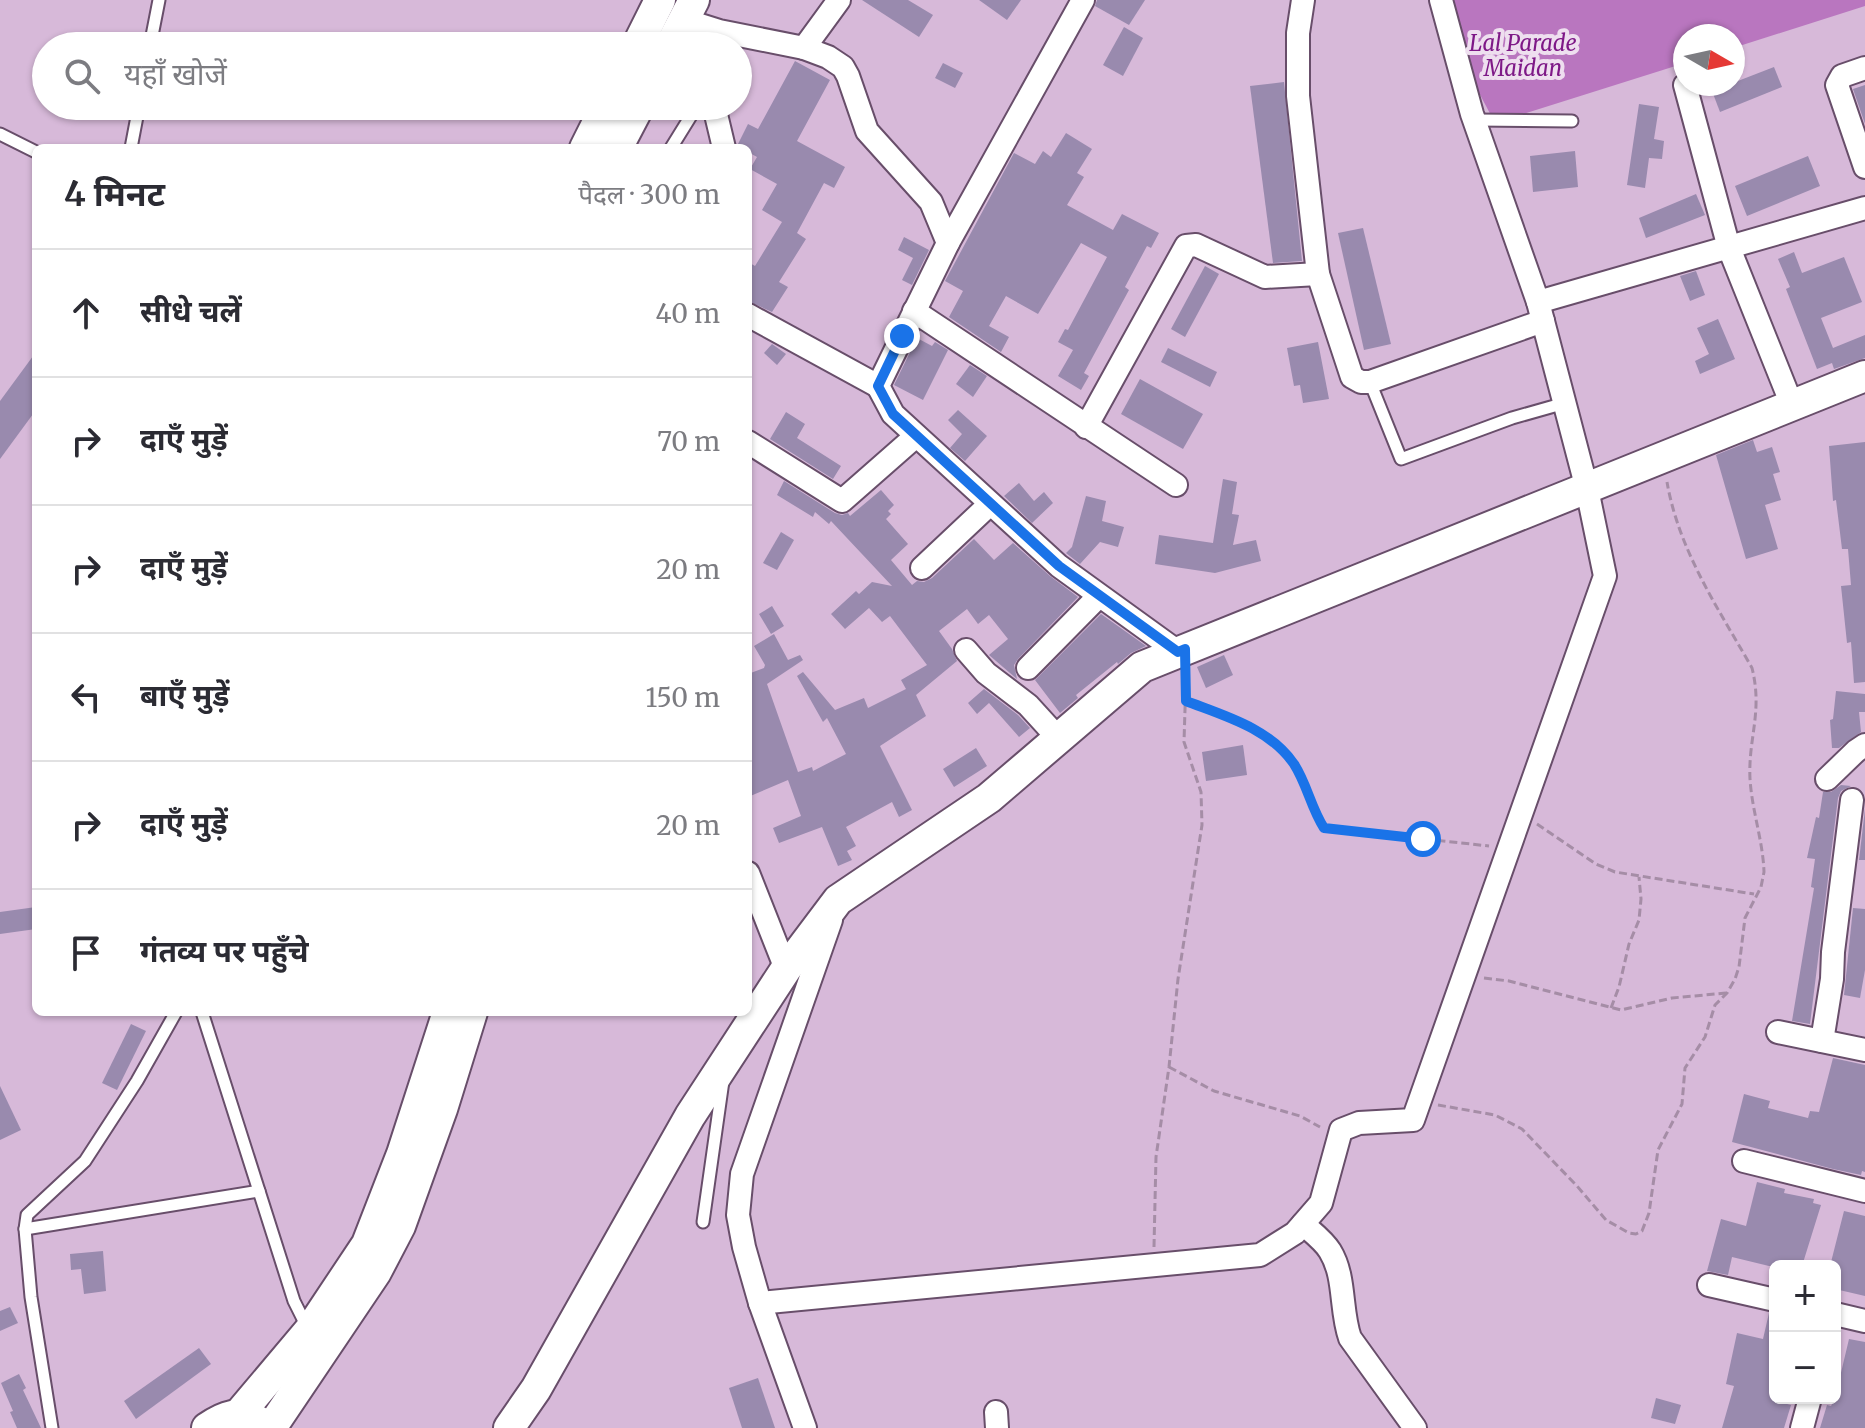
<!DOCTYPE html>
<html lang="hi">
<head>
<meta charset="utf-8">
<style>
  body { margin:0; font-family:Merriweather,"Noto Sans Devanagari",serif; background:#f7f7f7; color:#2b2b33 }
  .controls { position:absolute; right:24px; bottom:24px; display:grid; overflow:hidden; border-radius:12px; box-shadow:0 2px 6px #0004 }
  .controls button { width:72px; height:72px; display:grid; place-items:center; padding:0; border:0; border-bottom:2px solid #e1e1e2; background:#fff; color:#2b2b33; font:40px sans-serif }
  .compass { position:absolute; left:1673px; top:24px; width:72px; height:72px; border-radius:50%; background:#fff; box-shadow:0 2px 6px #0004; rotate:99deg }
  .stop { position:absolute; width:24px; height:24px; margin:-18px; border:6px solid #1a73e8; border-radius:50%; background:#fff }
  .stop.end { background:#1a73e8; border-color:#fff; box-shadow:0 2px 8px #0008 }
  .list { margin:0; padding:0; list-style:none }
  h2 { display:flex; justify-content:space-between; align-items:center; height:104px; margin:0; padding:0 32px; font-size:34px }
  h2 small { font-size:26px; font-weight:400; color:#7c7c81 }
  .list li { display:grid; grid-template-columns:52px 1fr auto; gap:24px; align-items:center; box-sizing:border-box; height:128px; padding:0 32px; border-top:2px solid #e1e1e2 }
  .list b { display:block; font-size:30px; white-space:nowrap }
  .list em { font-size:26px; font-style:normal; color:#7c7c81 }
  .icon { flex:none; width:44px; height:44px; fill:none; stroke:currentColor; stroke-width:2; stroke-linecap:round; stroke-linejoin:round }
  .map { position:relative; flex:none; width:1865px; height:1428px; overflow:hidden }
  .search { position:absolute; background:#fff; box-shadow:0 2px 6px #0004; left:32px; top:32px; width:720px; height:88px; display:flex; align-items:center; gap:20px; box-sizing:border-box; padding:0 28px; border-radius:44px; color:#7c7c81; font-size:30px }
  .panel { position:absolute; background:#fff; box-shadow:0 2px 6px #0004; left:32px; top:144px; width:720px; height:872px; border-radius:12px }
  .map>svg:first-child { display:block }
  .green { fill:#b976bf }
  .building { fill:#998aae }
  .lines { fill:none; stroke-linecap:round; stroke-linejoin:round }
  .lane-casing { stroke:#684e6a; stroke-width:15 }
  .street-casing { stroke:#684e6a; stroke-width:26 }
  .secondary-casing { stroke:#684e6a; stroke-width:34 }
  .path { stroke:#a58da6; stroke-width:3; stroke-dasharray:8 4; stroke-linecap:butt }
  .lane { stroke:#fff; stroke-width:11 }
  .street { stroke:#fff; stroke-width:22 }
  .secondary { stroke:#fff; stroke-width:30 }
  .route { stroke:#1a73e8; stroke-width:10 }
  .labels { text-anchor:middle; stroke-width:8; stroke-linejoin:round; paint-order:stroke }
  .park-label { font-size:22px; font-style:italic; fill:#7e1987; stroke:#eedfef }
</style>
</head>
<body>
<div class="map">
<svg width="1865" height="1428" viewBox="0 0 1865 1428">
  <rect width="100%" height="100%" fill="#d7b9d9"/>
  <polygon class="green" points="1430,0 1865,0 1865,6 1733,48 1733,36 1685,36 1685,63 1495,123"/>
  <g class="building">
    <polygon points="862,0 908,0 933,15 919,37"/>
    <polygon points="979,0 1021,0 1007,20"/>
    <polygon points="1097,0 1145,0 1129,25 1095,6"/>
    <polygon points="1124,27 1143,38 1123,76 1103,65"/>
    <polygon points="795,61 830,80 797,141 845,167 834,188 824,183 797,233 806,239 779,282 788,287 772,312 748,301 748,262 755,266 782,222 762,210 777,184 750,169 757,157 748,152 748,148 741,148 738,144 748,124 758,129"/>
    <polygon points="943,63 963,73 955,88 935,78"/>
    <polygon points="1774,67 1782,87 1720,112 1712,91"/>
    <polygon points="1284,82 1302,261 1273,263 1250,86"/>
    <polygon points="1865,85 1865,124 1853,89"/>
    <polygon points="1639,104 1659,107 1654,139 1664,141 1662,159 1649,158 1645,188 1627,185"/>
    <polygon points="1066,133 1092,149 1077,173 1084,177 1067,205 1113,230 1122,214 1159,233 1151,248 1147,246 1125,287 1129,290 1084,373 1089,376 1081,390 1058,376 1073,350 1058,342 1065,329 1068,330 1107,257 1081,243 1038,314 1006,296 989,326 1009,337 1001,352 949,317 963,291 945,281 1014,153 1035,164 1043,151 1051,157"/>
    <polygon points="1575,151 1578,187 1533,192 1530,156"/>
    <polygon points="1808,156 1820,186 1747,216 1735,186"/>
    <polygon points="1696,194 1705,215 1646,238 1639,218"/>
    <polygon points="1363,228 1391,344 1364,350 1338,233"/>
    <polygon points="904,237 929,250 912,285 902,280 913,258 898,250"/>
    <polygon points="1794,252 1802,273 1844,257 1862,302 1821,318 1833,348 1865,335 1865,358 1834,369 1832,363 1817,369 1786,289 1790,287 1778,259"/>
    <polygon points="1205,266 1219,274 1185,337 1171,329"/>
    <polygon points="1696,271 1705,295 1690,301 1680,276"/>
    <polygon points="1718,319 1735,359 1700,374 1695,361 1709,354 1697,328"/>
    <polygon points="917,338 932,346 935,342 948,350 923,400 894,385"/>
    <polygon points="1318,342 1329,399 1303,403 1300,385 1294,386 1287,348"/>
    <polygon points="772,344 786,354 777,365 764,353"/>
    <polygon points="1168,348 1217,372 1210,387 1161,362"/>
    <polygon points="36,352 36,410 0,459 0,401"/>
    <polygon points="970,365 987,376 973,397 956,384"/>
    <polygon points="1140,379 1203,414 1183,449 1121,414"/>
    <polygon points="958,410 987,436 965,461 950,448 962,434 948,420"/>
    <polygon points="786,412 805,424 797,438 841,466 833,479 770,439"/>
    <polygon points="1753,440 1757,452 1772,447 1780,472 1773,474 1781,500 1765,505 1778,549 1746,559 1716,455"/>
    <polygon points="1865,442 1865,682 1854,683 1851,642 1847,643 1841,586 1851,585 1848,549 1842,549 1836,500 1833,501 1829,446"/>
    <polygon points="1223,479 1237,482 1232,514 1239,515 1233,545 1256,540 1261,561 1215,573 1155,564 1159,535 1213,543"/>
    <polygon points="784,481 835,513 842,515 848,513 850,516 881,490 894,505 888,511 891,514 886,519 908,544 891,560 912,585 917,581 924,582 932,578 974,539 994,560 1013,543 1050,576 1078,597 1018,659 1014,665 1017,679 989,655 1008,639 989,615 978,624 967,609 939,631 952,649 957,661 916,695 926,716 880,746 912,810 899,817 892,802 846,827 856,846 847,851 852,860 838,866 822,827 779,843 773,828 801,816 788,780 748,797 748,674 764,668 765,665 754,646 774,634 788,660 800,655 803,660 767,684 798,772 812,767 813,771 846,754 827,718 823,722 797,676 803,672 835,710 864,698 868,708 906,689 901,680 927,665 890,616 882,622 869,608 845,629 831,614 856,591 859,594 872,582 892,586 831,521 829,524 815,512 813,517 777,495"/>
    <polygon points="1019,483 1034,501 1044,492 1053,503 1032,523 1004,496"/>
    <polygon points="1086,496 1106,501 1102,521 1124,527 1118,547 1100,542 1080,564 1066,553 1072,547"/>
    <polygon points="781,532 794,540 777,570 763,563"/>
    <polygon points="772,606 784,626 771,634 759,614"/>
    <polygon points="1101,614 1146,646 1131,653 1118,664 1117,662 1076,695 1078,698 1060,713 1035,680"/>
    <polygon points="1224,655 1233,675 1206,688 1197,667"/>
    <polygon points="984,689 1018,715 1030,728 1019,737 989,703 977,714 968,703"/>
    <polygon points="1836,691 1865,694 1865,712 1859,712 1861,732 1839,748 1832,748 1830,720 1833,719"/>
    <polygon points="1243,745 1247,775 1206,781 1202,752"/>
    <polygon points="976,748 987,766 954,787 943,769"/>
    <polygon points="1841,785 1851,786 1841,791 1838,798 1810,1024 1792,1021 1814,888 1811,887 1815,859 1807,858 1816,817 1819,818 1823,792 1831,792"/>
    <polygon points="1865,809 1865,860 1859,860"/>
    <polygon points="36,907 36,929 0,934 0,912"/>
    <polygon points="1853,908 1865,909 1865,970 1860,998 1844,995"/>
    <polygon points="131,1024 146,1031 117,1090 102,1083"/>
    <polygon points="1833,1058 1865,1065 1865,1172 1862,1171 1861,1175 1833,1169 1732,1142 1744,1094 1770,1101 1768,1108 1808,1118 1810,1111 1819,1112"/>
    <polygon points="0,1086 21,1130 0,1140"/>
    <polygon points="1757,1182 1785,1189 1784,1193 1814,1199 1813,1203 1821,1205 1802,1266 1769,1266 1732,1257 1728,1275 1707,1271 1721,1219 1746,1226"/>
    <polygon points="1844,1211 1865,1216 1865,1296 1835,1289 1835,1266 1830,1266"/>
    <polygon points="103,1251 106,1291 84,1294 81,1269 71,1270 70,1254"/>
    <polygon points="10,1307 18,1323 0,1331 0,1311"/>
    <polygon points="1769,1313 1775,1314 1775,1398 1789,1398 1787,1404 1791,1405 1784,1428 1722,1428 1734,1386 1726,1384 1737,1333 1763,1339"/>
    <polygon points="1849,1339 1865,1342 1865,1428 1820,1428 1827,1405 1831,1406 1835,1398"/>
    <polygon points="199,1348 211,1364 136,1419 124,1401"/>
    <polygon points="19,1374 26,1388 23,1390 41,1428 17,1428 10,1412 13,1411 1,1383"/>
    <polygon points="758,1378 775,1428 742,1428 729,1388"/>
    <polygon points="1656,1398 1681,1405 1675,1424 1651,1418"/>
  </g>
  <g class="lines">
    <g class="lane-casing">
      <g id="lane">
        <polyline points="150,46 159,0"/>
        <polyline points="1476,120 1572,121"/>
        <polyline points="0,134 36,152"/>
        <polyline points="131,148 139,106"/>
        <polyline points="671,148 697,106"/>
        <polyline points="1370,382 1401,459 1512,418 1565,403"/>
        <polyline points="202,1012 294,1301 307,1327"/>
        <polyline points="703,1222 723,1081"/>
        <polyline points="25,1229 259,1191"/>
        <polyline points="52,1428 31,1297 25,1229 27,1215 85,1161 137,1081 176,1012"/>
      </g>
    </g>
    <g class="street-casing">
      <g id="street">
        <polyline points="1083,0 948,243 878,386 893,414 1059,566 1178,652"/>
        <polyline points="1303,0 1298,33 1298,96 1318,274 1352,377 1361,382 1370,382 1543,321"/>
        <polyline points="684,20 719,31 804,48 828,57 843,67 848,76 867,131 931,202 948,243"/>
        <polyline points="804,48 839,0"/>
        <polyline points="1865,68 1842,76 1837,85 1865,167"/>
        <polyline points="1685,85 1729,248 1792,405"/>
        <polyline points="714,106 724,148"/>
        <polyline points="1538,302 1865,208"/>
        <polyline points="914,311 1176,485"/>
        <polyline points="748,315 878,386"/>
        <polyline points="1086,427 1186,246 1196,245 1265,277 1318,274"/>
        <polyline points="748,442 842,501 916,436"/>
        <polyline points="922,568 990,504"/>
        <polyline points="966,650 986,673 1028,705 1059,739"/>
        <polyline points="1028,668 1099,596"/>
        <polyline points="1827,779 1856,751 1865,745"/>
        <polyline points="748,873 786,969"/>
        <polyline points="1778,1032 1865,1050"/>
        <polyline points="1822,1041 1832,979 1833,952 1852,800"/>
        <polyline points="1744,1161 1865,1191"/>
        <path d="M1303 1224C1312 1232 1324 1241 1330 1251 1346 1277 1340 1310 1350 1338L1415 1428"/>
        <polyline points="1709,1285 1775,1300"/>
        <polyline points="760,1303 1260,1255 1295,1233 1321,1203 1341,1130 1359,1123 1413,1120 1605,576 1587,489 1538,302 1472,114 1441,0"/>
        <polyline points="1835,1314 1865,1321"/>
        <polyline points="996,1412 997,1428"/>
        <polyline points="805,1428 760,1303 744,1247 738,1215 742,1174 831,920"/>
        <polyline points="1802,1428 1810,1398"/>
      </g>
    </g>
    <g class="secondary-casing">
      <g id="secondary">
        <polyline points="637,46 660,0"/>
        <polyline points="670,46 694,0"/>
        <polyline points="585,148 606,106"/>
        <polyline points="617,148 639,106"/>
        <polyline points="239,1414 309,1331 367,1244 402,1154 448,1012"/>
        <path d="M207 1428C224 1416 240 1410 258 1421"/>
        <polyline points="271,1428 376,1272 400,1226 442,1109 472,1012"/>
        <polyline points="509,1428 536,1389 690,1116 786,969 838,900 989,798 1142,667 1865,376"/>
      </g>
    </g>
    <g class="path">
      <path d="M1186 701C1225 716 1269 728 1294 764 1307 784 1311 808 1324 828L1489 846"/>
      <polyline points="1537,824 1596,864 1615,872 1754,894"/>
      <polyline points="1484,978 1509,981 1621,1010 1672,998 1726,993"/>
      <polyline points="1611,1008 1619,987 1629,944 1639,920 1641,899 1639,877"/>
      <polyline points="1169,1067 1214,1091 1300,1116 1320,1127"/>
      <path d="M1438 1105 1495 1115 1522 1129 1577 1186 1606 1220 1629 1233 1636 1234 1642 1231 1649 1213 1658 1150 1682 1104 1685 1068 1705 1037 1715 1005 1727 993 1735 979 1739 967 1745 918 1761 887 1764 872C1763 841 1752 811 1750 779 1748 738 1763 712 1752 668 1718 608 1679 551 1667 482"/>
      <polyline points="1154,1247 1156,1157 1169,1067 1178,979 1202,825 1201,792 1184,742 1186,677"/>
    </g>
    <use href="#lane" class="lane"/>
    <use href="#street" class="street"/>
    <use href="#secondary" class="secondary"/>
  </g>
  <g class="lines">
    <path class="route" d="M902 336 878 386 893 414 1059 566 1178 652 1185 649 1186 701C1225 716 1269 728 1294 764 1307 784 1311 808 1324 828L1423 839"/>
  </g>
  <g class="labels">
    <g class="park-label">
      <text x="1523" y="51">Lal Parade<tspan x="1523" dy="25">Maidan</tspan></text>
    </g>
  </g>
</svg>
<div class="controls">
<button>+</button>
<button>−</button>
</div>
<svg class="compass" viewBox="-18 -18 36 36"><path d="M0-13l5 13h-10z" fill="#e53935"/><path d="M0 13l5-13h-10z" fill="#7c7c81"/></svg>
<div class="stop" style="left:1423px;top:839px"></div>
<div class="stop end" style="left:902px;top:336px"></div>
<div class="search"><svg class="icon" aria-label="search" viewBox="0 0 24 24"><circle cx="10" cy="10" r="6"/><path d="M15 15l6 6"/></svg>यहाँ खोजें</div>
<section class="panel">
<h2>4 मिनट<small>पैदल · 300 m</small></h2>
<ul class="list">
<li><svg class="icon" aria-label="ahead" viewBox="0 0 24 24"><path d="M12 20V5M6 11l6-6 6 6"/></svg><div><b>सीधे चलें</b></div><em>40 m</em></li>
<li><svg class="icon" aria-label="right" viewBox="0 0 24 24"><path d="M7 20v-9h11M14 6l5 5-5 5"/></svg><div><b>दाएँ मुड़ें</b></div><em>70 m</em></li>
<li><svg class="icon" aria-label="right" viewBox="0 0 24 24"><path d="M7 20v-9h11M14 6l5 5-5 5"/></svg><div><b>दाएँ मुड़ें</b></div><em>20 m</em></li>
<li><svg class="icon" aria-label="left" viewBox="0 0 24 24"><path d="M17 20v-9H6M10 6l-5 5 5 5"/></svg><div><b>बाएँ मुड़ें</b></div><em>150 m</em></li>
<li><svg class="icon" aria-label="right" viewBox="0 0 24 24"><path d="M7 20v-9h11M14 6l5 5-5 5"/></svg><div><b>दाएँ मुड़ें</b></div><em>20 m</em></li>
<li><svg class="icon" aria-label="arrive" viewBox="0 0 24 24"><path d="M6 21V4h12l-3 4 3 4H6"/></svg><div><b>गंतव्य पर पहुँचे</b></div></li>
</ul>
</section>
</div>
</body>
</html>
